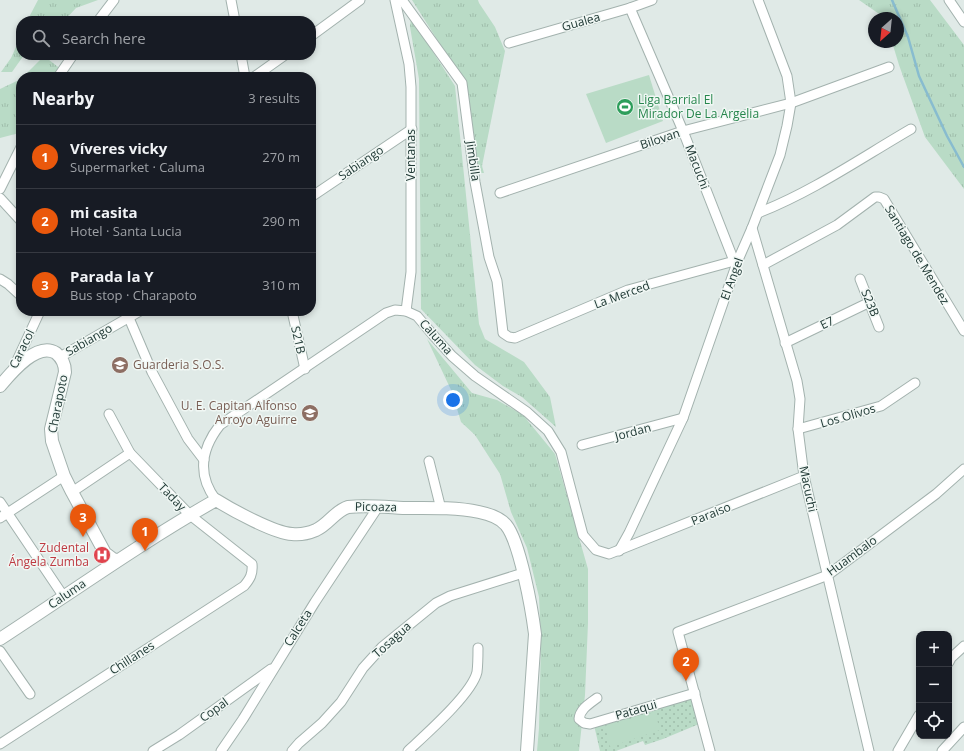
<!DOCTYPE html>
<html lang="en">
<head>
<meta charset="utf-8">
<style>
  body { margin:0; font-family:"Open Sans",sans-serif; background:#242831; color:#f1f3f6 }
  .controls { position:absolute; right:12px; bottom:12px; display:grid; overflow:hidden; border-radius:8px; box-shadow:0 2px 6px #0003 }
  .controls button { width:36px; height:36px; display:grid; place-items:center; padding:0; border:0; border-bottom:1px solid #363941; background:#171b24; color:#f1f3f6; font:20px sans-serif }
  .compass { position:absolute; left:868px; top:12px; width:36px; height:36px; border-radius:50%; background:#171b24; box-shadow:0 2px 6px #0003; rotate:207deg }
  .you { position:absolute; left:453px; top:400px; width:14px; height:14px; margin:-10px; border:3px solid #fff; border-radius:50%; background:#1a73e8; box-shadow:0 0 0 6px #1a73e833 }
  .badge { display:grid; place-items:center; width:26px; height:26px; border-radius:50%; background:#ea580c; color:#fff; font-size:13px; font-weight:700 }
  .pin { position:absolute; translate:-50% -33px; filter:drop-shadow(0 1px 2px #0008) }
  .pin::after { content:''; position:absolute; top:21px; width:14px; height:12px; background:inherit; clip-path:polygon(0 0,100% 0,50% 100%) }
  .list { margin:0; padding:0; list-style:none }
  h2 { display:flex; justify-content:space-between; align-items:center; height:52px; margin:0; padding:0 16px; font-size:17px }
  h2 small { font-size:13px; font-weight:400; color:#9ea1a6 }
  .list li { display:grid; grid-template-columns:26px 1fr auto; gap:12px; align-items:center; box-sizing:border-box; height:64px; padding:0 16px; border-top:1px solid #363941 }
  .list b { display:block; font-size:15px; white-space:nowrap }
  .list p { margin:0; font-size:13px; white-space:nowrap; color:#9ea1a6 }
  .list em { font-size:13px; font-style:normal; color:#9ea1a6 }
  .icon { flex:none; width:22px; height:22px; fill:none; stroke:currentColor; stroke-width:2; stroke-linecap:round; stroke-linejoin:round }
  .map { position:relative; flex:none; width:964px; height:751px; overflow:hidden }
  .search { position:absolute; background:#171b24; box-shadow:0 2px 6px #0003; left:16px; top:16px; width:300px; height:44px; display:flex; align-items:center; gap:10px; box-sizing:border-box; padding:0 14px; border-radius:16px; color:#9ea1a6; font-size:15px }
  .panel { position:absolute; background:#171b24; box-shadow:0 2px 6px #0003; left:16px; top:72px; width:300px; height:244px; border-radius:16px }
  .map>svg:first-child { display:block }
  .grass { fill:url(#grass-tufts) }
  .park { fill:url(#park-dots) }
  .pitch { fill:#b9dbc6 }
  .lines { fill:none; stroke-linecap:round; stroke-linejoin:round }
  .stream { stroke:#88bccf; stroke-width:2.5 }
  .minor-casing { stroke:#a3b2ae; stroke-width:11 }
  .tertiary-casing { stroke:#a3b2ae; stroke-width:14 }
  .minor { stroke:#fff; stroke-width:9 }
  .tertiary { stroke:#fff; stroke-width:12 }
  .labels { text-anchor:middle; stroke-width:3; stroke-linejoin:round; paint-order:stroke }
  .street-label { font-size:12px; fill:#213a36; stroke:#f0f7f4 }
  .leisure-label { font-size:12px; fill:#27864d; stroke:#f0f7f4; text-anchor:start }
  .education-label { font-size:12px; fill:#785e54; stroke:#f0f7f4; text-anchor:start }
  .health-label { font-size:12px; fill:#be3a42; stroke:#f0f7f4; text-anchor:end }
</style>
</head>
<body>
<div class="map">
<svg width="964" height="751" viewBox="0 0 964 751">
  <defs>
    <pattern id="grass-tufts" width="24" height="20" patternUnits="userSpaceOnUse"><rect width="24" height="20" fill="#b9dbc6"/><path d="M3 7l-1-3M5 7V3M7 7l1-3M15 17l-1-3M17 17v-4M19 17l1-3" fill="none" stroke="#9fbdab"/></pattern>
    <pattern id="park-dots" width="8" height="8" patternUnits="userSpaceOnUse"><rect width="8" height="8" fill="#b9dbc6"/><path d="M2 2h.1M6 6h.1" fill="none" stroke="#9fbdab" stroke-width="1.8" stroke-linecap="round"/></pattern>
  </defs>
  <rect width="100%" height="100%" fill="#e0eae7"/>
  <g class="grass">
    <polygon points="38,0 98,0 76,8 64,21 27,21"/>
    <polygon points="412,0 478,0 479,3 495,27 505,51 482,166 484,173 475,173 464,82"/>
    <polygon points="859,0 930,0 964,45 964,189 925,137 899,65 892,42 898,42 898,18 885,18"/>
    <polygon points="411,18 455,86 479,324 485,339 524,362 550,397 556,427 522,397 503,386 475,365 421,309 419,79 410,27"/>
    <polygon points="21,36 21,55 24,55 12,72 1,72 11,58"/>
    <polygon points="44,56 62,70 58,77 23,77"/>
    <polygon points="21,79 21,126 19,133 0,138 0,89"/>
    <polygon points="427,339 472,393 497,400 523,415 555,454 588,569 588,623 585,695 579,751 537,751 539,728 541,641 539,597 527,548 511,512 500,474 475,435 461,422 452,392"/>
  </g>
  <polygon class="park" points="692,696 699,724 663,739 645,745 643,741 616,751 600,751 594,725"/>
  <g class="pitch">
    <polygon points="649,75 663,121 606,143 586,94"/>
    <polygon points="655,712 660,730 610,747 605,726"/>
  </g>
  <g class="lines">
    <polyline class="stream" points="892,0 908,37 919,76 947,136 964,167"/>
    <g class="minor-casing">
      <g id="minor">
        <polyline points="231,0 235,21"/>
        <polyline points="395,0 409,64 411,87 411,272 406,311"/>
        <polyline points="402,0 462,83 475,182 489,257 497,281 503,333 509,337 515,338 628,290 738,260"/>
        <polyline points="949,0 964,22"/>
        <polyline points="630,8 683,131 734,261"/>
        <polyline points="98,21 114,0"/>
        <polyline points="311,36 360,0"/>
        <polyline points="509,43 630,8 652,0"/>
        <polyline points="241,55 245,77"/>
        <polyline points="58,77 73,55"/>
        <polyline points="254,77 285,55"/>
        <polyline points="0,189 21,147"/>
        <polyline points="500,193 683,131 791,103 889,67"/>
        <polyline points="311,197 412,129"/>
        <polyline points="0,198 21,221"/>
        <path d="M758 213C812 192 861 158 911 129"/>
        <polyline points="752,228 797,381 800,399 798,429 804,476 869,751"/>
        <polyline points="763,265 837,225 875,197 879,197 884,199 964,331"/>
        <polyline points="0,279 8,284 21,296"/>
        <polyline points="860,279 879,327"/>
        <polyline points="126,311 152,372 188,439 204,460"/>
        <polyline points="292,311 305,369"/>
        <polyline points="785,343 870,302"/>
        <polyline points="60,357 140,311"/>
        <polyline points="14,367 40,311"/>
        <polyline points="798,429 881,406 915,383"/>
        <polyline points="582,445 683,418"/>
        <polyline points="429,461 441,509"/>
        <polyline points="72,492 130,453"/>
        <path d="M216 500C197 475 201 449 220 425L386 313 395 310 406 311 417 316 433 335 452 356 475 376 527 412 548 431 561 452 583 535 596 550 609 554 804 476"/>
        <polyline points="0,502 64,597"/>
        <polyline points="0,518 64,476"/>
        <polyline points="619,551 629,533 683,418 738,260 752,228 780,155 787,126 791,103 787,76 758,0"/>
        <polyline points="0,651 30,694"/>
        <polyline points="949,662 951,658 964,646"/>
        <path d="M597 698C589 704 580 709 579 719L584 723 590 724 695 693"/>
        <path d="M0 744 244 586C250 579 253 574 252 564L190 515 130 453 109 414"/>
        <polyline points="153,751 179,735 271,669"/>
        <polyline points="221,751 243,719 315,602 378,507"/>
        <polyline points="292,751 299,743 322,723 341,702 363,668 382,647 436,603 450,596 523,573"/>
        <path d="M408 751C425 735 472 694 477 672 478 664 478 656 478 648"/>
        <polyline points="710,751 678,632 828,575 936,494 964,469"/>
        <polyline points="898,751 919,715"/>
        <polyline points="942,751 964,727"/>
      </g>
    </g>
    <g class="tertiary-casing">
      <g id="tertiary">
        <path d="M0 386C11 373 37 341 56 353 62 358 65 364 65 372L51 429 52 441 64 476 72 492 105 553 113 559 117 560"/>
        <path d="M0 639C72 592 142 542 216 500 232 510 274 533 292 534 300 535 309 533 316 530 329 524 335 511 348 507 366 505 385 507 403 508 428 508 455 507 479 512 489 514 499 517 506 525 520 542 532 610 535 634L527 751"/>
      </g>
    </g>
    <use href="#minor" class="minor"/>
    <use href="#tertiary" class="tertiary"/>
  </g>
  <defs>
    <g id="stadium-disc" transform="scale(0.9)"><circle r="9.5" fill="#2e9e5b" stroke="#f0f7f4"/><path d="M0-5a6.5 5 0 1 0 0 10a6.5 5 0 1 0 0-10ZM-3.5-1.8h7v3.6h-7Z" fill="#fff"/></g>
    <g id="school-disc" transform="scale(0.9)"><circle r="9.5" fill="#8d6e63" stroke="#f0f7f4"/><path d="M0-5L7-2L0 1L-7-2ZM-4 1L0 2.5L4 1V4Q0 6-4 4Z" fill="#fff"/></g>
    <g id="hospital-disc" transform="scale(0.9)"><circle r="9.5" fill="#e0444e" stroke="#f0f7f4"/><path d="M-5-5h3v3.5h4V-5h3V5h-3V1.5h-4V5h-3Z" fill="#fff"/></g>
  </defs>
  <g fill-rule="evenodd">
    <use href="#stadium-disc" x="625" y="107"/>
    <use href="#school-disc" x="120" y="365"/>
    <use href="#school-disc" x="310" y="413"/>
    <use href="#hospital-disc" x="102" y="555"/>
  </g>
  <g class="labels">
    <g class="street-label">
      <text transform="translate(581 22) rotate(-16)" y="4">Gualea</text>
      <text transform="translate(660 139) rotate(-18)" y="4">Bilovan</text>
      <text transform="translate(411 155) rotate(-90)" y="4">Ventanas</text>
      <text transform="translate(473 161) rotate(82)" y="4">Jimbilla</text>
      <text transform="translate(361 163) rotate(-34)" y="4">Sabiango</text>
      <text transform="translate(697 167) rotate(69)" y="4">Macuchi</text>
      <text transform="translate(917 255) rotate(59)" y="4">Santiago de Mendez</text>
      <text transform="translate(732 279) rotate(-70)" y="4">El Angel</text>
      <text transform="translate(622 295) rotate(-20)" y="4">La Merced</text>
      <text transform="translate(870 303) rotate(68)" y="4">S23B</text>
      <text transform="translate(827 323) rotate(-26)" y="4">E7</text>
      <text transform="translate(436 337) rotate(48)" y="4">Caluma</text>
      <text transform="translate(89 340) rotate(-30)" y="4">Sabiango</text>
      <text transform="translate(298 340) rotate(77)" y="4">S21B</text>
      <text transform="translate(22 349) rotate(-64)" y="4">Caracol</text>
      <text transform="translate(58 404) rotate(-79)" y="4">Charapoto</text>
      <text transform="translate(848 416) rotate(-16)" y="4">Los Olivos</text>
      <text transform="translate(633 432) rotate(-15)" y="4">Jordan</text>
      <text transform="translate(808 489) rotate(78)" y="4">Macuchi</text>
      <text transform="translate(172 497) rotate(46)" y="4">Taday</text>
      <text transform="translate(376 507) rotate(1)" y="4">Picoaza</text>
      <text transform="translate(711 514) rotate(-22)" y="4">Paraiso</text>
      <text transform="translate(852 556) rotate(-36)" y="4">Huambalo</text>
      <text transform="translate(67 594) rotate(-34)" y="4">Caluma</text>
      <text transform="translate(298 628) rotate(-58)" y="4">Calceta</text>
      <text transform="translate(392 640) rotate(-42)" y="4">Tosagua</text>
      <text transform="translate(132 658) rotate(-33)" y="4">Chillanes</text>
      <text transform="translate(214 710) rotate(-36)" y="4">Copal</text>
      <text transform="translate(636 710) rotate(-16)" y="4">Pataqui</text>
    </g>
    <g class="leisure-label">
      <text x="638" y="104">Liga Barrial El<tspan x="638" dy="14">Mirador De La Argelia</tspan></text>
    </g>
    <g class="education-label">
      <text x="133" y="369">Guarderia S.O.S.</text>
      <text x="297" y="410" text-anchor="end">U. E. Capitan Alfonso<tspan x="297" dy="14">Arroyo Aguirre</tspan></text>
    </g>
    <g class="health-label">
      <text x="89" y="552">Zudental<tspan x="89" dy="14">Ángela Zumba</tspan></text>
    </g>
  </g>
</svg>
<div class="controls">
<button>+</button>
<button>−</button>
<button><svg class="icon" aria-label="locate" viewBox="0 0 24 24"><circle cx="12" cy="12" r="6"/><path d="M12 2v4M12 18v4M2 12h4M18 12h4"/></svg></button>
</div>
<svg class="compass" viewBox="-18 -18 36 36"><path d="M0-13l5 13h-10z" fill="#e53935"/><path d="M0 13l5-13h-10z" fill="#9ea1a6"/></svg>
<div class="you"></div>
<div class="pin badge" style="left:145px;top:551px">1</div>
<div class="pin badge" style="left:686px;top:681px">2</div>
<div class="pin badge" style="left:83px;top:537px">3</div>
<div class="search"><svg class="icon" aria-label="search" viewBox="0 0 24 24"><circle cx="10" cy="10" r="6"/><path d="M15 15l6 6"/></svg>Search here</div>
<section class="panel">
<h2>Nearby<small>3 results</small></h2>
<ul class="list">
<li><span class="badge">1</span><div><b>Víveres vicky</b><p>Supermarket · Caluma</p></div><em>270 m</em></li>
<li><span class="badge">2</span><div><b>mi casita</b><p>Hotel · Santa Lucia</p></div><em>290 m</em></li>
<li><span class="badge">3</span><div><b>Parada la Y</b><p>Bus stop · Charapoto</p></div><em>310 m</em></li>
</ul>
</section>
</div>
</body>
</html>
